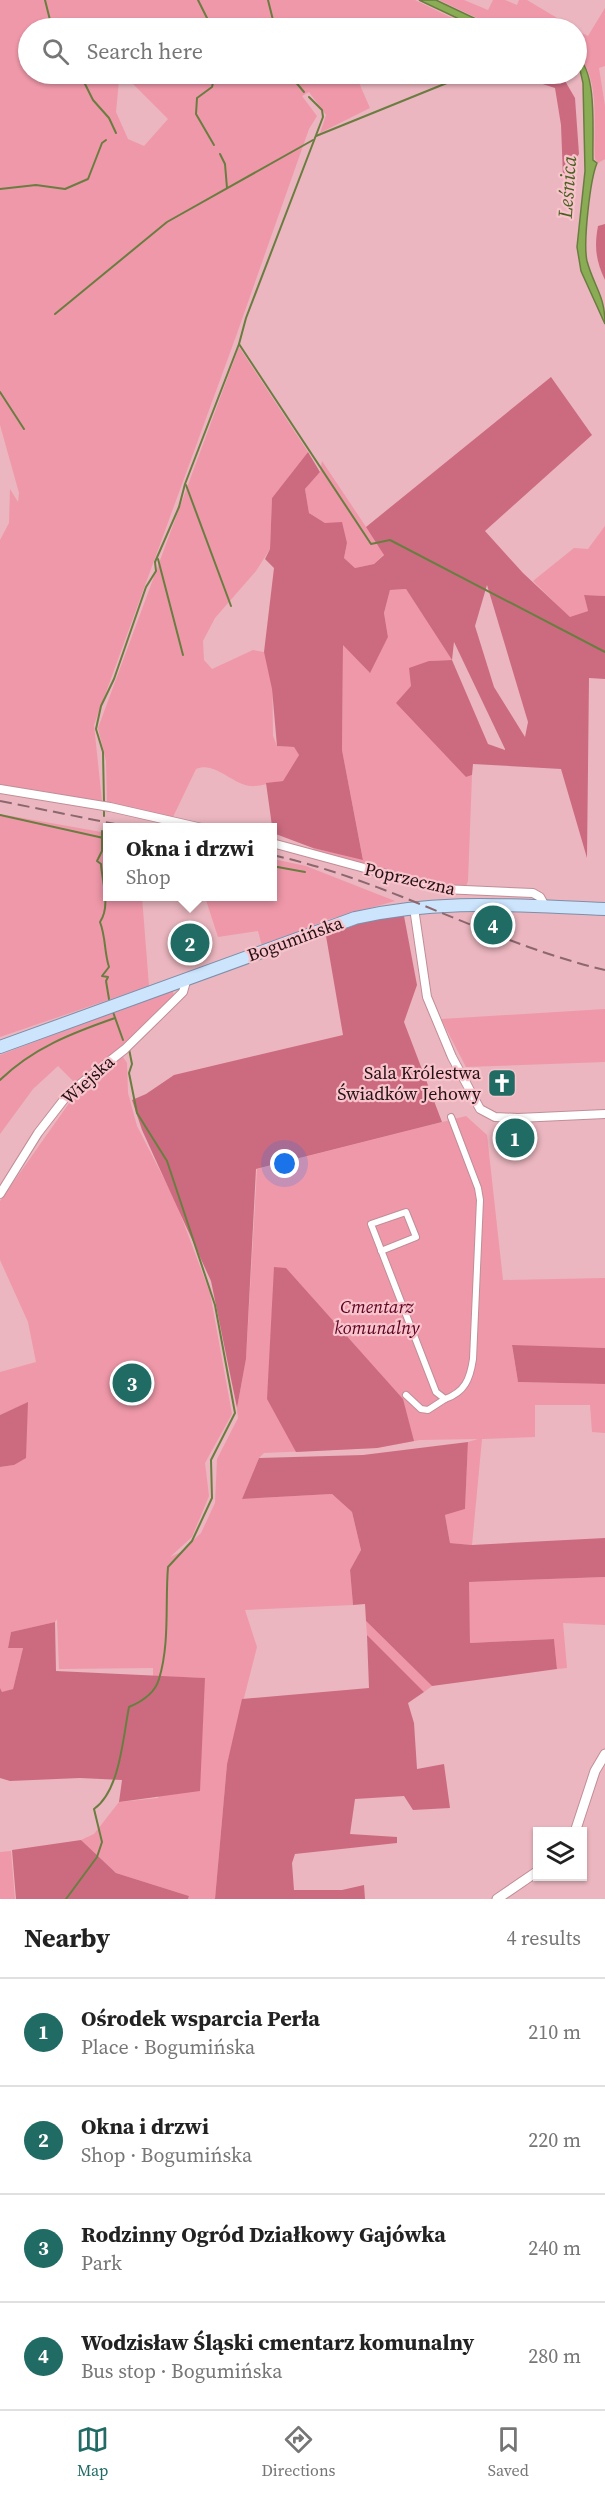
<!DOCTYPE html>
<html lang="en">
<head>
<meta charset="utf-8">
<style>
  body { margin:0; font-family:"Source Serif 4",serif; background:#f2f2f2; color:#222 }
  .controls { position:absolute; right:18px; bottom:18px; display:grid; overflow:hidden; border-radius:0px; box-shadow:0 2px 4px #0004 }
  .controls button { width:54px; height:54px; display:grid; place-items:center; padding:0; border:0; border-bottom:2px solid #e0e0e0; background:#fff; color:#222; font:30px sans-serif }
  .you { position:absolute; left:285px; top:1164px; width:21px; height:21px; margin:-15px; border:4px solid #fff; border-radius:50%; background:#1a73e8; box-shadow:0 0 0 9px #1a73e833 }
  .badge { display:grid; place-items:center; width:39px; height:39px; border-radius:50%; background:#216b65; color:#fff; font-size:20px; font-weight:700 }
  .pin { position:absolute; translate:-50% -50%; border:3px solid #fff; box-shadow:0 2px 6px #0006 }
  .popup { position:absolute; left:103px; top:823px; width:174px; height:78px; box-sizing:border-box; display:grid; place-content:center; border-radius:0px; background:#fff; filter:drop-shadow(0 2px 4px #0005); font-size:20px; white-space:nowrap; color:#767676 }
  .popup b { font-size:22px; color:#222 }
  .popup::after { content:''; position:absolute; left:50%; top:100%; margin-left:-12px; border:12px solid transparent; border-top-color:#fff }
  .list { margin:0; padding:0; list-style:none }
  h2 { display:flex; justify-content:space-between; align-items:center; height:78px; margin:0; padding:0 24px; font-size:26px }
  h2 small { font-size:20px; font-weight:400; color:#767676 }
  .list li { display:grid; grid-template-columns:39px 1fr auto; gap:18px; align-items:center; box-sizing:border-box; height:108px; padding:0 24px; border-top:2px solid #e0e0e0 }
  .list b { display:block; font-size:22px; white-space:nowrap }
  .list p { margin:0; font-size:20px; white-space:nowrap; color:#767676 }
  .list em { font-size:20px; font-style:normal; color:#767676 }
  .icon { flex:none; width:33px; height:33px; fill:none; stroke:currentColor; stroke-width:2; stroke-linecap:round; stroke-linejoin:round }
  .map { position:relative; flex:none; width:605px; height:1899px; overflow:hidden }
  .search { position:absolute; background:#fff; box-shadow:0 2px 4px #0004; left:18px; right:18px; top:18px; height:66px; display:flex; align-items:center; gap:15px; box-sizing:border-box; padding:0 21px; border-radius:33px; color:#767676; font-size:22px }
  .sheet { height:510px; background:#fff }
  nav { display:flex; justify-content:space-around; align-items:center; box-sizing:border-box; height:84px; border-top:2px solid #e0e0e0; background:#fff; font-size:16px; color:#767676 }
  nav a { display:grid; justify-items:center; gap:3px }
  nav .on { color:#216b65 }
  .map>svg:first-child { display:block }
  .green { fill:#ef98a9; fill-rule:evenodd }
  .forest { fill:#cc6b80; fill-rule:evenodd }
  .water { fill:#89ac54; stroke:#6a7d41; stroke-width:1.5 }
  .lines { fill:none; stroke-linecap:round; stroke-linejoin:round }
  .stream { stroke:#6a7d41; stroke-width:2 }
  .pedestrian-casing { stroke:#c08e97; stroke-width:8 }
  .minor-casing { stroke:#c08e97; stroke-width:10 }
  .tertiary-casing { stroke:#c08e97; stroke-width:11 }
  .primary-casing { stroke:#7b8faa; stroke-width:14 }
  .pedestrian { stroke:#fff; stroke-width:6 }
  .minor { stroke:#fff; stroke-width:8 }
  .tertiary { stroke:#fff; stroke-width:9 }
  .primary { stroke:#cce5fc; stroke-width:12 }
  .rail { stroke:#8c676e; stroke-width:2; stroke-dasharray:12 6; stroke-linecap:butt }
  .labels { text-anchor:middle; stroke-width:4.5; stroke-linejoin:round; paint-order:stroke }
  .street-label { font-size:18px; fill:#231014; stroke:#f8c3cb }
  .poi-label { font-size:18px; fill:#231014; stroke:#f8c3cb; text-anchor:end }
  .park-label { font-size:18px; font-style:italic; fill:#5b0022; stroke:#f8c3cb }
  .water-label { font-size:20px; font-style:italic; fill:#486022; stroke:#f8c3cb }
</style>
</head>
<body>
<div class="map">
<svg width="605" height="1899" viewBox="0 0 605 1899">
  <rect width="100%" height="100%" fill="#ebb6bf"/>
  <g class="green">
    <path d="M0 0H415L473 28H28V74H361L356 76 370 108 320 133 326 115 309 92 302 96 317 116 309 129 235 339 94 725 102 801 0 785V540L9 523 10 489 18 502 19 493 0 425ZM119 80 132 83 168 119 144 146 128 139 116 112Z"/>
    <polygon points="439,0 464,0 488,10 493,0 505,0 517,5 519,0 527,0 574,28 498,28"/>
    <path d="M605 8V66L599 68 605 106V159L598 163 595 159C593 131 601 74 577 56L576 30 588 36Z"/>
    <path d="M239 347 308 452 272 498 270 549 256 571 215 618 203 641 204 660 212 669 253 650 264 652 272 662 273 736 277 746 294 747 299 755 283 781C273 782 260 787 250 786 233 785 215 761 196 769L173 817 107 802 106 761 98 728Z"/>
    <polygon points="322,461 384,554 374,564 355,568 344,558 347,543 325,523 309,513 305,489 320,472"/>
    <polygon points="605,526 605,596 584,595 588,611 570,618 533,581 574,548 588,549"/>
    <polygon points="406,589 452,660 429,661 466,777 472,775 468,881 465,889 385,872 313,851 313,848 363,859 342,750 343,644 369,672 388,637 384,613 390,590"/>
    <polygon points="0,814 107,833 108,896 142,897 149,986 0,1037"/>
    <polygon points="273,859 306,866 395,901 327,920 262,946 258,931 218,937 205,897 272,896"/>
    <path d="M172 990 174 995C146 1030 109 1055 75 1083L58 1066 33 1089 0 1134V1055Z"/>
    <polygon points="605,1009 605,1062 466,1067 441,1019"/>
    <polygon points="123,1057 127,1063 128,1093 137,1126 175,1200 210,1293 232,1414 205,1463 209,1496 192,1537 170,1557 181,1552 201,1533 215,1503 217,1459 238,1418 237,1408 246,1359 257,1169 466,1116 487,1135 503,1280 605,1278 605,1348 512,1346 518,1382 605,1384 605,1433 592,1432 590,1405 535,1405 535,1437 482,1439 472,1545 450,1543 445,1515 465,1509 468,1442 478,1439 420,1440 377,1448 264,1453 259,1458 242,1499 332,1494 352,1512 361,1550 350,1570 353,1605 245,1610 257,1647 227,1764 215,1899 188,1899 189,1896 116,1873 81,1840 94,1834 119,1802 158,1798 205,1678 153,1676 153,1668 59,1669 57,1619 55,1622 11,1632 8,1648 23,1648 13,1689 2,1693 0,1688 0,1467 14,1465 27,1403 0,1415 0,1372 36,1362 28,1322 0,1260 0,1201 72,1099 96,1076"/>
    <polygon points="605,1577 605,1625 563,1623 567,1668 557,1669 554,1639 470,1643 468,1582"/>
    <polygon points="366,1621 432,1686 424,1692 367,1635"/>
    <polygon points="11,1851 15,1899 0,1899 0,1852"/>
  </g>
  <g class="forest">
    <polygon points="512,74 561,74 575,98 579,154 563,177 561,125 555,88"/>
    <path d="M605 224V280C596 261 594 247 598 226Z"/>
    <path d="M551 377 592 435 485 531 523 573 570 617 588 611 584 595 605 596V679L589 678 587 858 561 769 473 764 472 775 466 777 396 703 411 686 409 668 429 661 452 660 406 589 390 590 384 613 388 637 370 673 343 645 342 750 363 860 313 848 273 833 266 783 283 781 299 755 294 747 277 746 272 689 264 652 274 568 265 559 270 549 272 498 308 452 320 472 305 489 309 513 325 523 342 522 347 543 344 558 355 568 374 564 384 555 366 527ZM487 585 528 722 525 737 494 687 475 626ZM454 642 505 749V750L488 744 452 660Z"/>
    <polygon points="404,916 417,985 404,1022 442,1122 256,1169 246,1359 237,1408 211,1281 142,1130 132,1100 146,1094 174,1075 343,1035 326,936 368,920"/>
    <polygon points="274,1267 286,1268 403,1399 414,1441 377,1448 296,1452 267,1399"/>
    <polygon points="512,1345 605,1348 605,1384 518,1382"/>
    <polygon points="28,1402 26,1458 14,1465 0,1467 0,1415"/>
    <polygon points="468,1442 465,1509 445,1515 450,1543 472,1545 605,1538 605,1577 469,1582 470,1643 554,1639 557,1669 432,1686 366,1621 365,1604 353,1605 350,1570 361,1550 352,1512 332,1494 242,1499 259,1458 363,1455"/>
    <polygon points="55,1622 56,1671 205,1678 200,1791 119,1802 122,1780 80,1778 10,1781 0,1778 0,1688 2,1692 13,1689 23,1648 8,1648 11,1632"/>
    <polygon points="367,1635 424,1692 408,1703 414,1723 417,1769 444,1764 450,1808 413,1810 404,1796 355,1799 350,1834 397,1837 397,1843 295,1854 292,1863 294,1890 342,1890 364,1885 365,1899 215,1899 227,1764 242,1699 369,1688"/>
    <polygon points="81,1840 116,1873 189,1896 188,1899 16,1899 12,1850"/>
  </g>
  <g class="water">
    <polygon points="419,0 436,0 495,28 478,28"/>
    <path d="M577 57C598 71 592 136 593 160L597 163C590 180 583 243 587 261 594 287 605 295 605 324L581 271 577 247 585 171 583 83Z"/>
  </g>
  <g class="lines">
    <g class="stream">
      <polyline points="45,0 52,28"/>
      <polyline points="198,0 212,28"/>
      <polyline points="268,0 275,28"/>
      <polyline points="80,74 93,100 109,118 116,133"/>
      <polyline points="289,74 304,92"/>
      <polyline points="316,136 469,74"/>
      <polyline points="214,145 196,114 197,98 212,87 215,74"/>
      <polyline points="220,154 225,164 227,188"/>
      <polyline points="0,189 36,185 65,189 88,179 102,143 106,140"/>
      <polyline points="55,314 167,222 313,140"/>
      <polyline points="239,344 371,544 390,540 605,652"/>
      <polyline points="0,392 24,429"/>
      <polyline points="186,485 231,606"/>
      <polyline points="158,559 183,655"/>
      <polyline points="104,801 103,752 96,729 101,706 114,679 146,587 156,571 155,562 179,507 185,484 239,344 246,318 323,117 322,110 309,97"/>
      <polyline points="0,815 108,839"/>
      <polyline points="104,816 104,809"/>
      <path d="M102 831V851L97 861 101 864C102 882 111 906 100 922 106 938 104 951 109 967L102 976 108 977 106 981 109 999"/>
      <polyline points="272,866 305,872"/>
      <polyline points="113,1012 123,1040"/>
      <path d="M0 1080C33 1048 72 1033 115 1018"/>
      <path d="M66 1899 97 1857 102 1842 94 1809C120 1791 123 1737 129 1707 141 1702 155 1693 159 1679 170 1643 165 1603 168 1567L192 1541 212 1498 211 1460 235 1413 215 1305 167 1161 137 1113 129 1073 132 1064 129 1049"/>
    </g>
    <g class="pedestrian-casing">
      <g id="pedestrian">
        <path d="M381 1251 416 1237 406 1212 371 1224 436 1392 445 1399C465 1392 470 1379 473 1359L480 1200 478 1188 451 1117"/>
        <polyline points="406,1395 421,1409 428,1410 445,1399"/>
      </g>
    </g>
    <g class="minor-casing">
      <g id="minor">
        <polyline points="0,789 110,807 202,828"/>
        <polyline points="272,843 442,889 533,893 540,897 545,906"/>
        <polyline points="414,908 427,997 452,1057 480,1109 495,1117 518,1118 605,1114"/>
        <polyline points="0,1194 38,1133 69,1093 125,1049 177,998 183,992 187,978"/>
      </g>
    </g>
    <g class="tertiary-casing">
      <g id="tertiary">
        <polyline points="575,1832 595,1771 605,1754"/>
        <polyline points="497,1899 538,1871"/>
      </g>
    </g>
    <g class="primary-casing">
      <path id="primary" d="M0 1047 355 918C440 898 519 906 605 909"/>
    </g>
    <use href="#pedestrian" class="pedestrian"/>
    <use href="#minor" class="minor"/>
    <use href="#tertiary" class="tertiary"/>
    <use href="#primary" class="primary"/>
    <g class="rail">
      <polyline points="0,801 135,828"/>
      <path d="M272 855C388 880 490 943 605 970"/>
    </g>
  </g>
  <defs>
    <g id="church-square" transform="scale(1.5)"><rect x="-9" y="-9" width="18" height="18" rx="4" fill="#216b65" stroke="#f8c3cb"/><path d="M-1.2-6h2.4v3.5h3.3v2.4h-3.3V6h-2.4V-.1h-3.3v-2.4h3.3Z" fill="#fff"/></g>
  </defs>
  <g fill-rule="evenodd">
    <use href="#church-square" x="502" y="1083"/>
  </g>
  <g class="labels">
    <g class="street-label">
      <text transform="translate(410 879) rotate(13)" y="6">Poprzeczna</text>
      <text transform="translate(295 939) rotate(-20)" y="6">Bogumińska</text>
      <text transform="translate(88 1080) rotate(-42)" y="6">Wiejska</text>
    </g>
    <g class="poi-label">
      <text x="481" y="1079">Sala Królestwa<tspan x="481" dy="21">Świadków Jehowy</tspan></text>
    </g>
    <g class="park-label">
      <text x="377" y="1313">Cmentarz<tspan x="377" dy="21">komunalny</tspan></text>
    </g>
    <g class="water-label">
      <text transform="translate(567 187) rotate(-86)" y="7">Leśnica</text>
    </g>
  </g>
</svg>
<div class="controls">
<button><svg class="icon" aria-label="layers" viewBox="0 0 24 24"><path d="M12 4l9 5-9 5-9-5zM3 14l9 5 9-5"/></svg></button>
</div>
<div class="you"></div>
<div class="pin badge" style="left:515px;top:1138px">1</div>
<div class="pin badge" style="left:190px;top:943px">2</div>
<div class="popup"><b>Okna i drzwi</b>Shop</div>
<div class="pin badge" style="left:132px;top:1383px">3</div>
<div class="pin badge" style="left:493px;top:925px">4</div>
<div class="search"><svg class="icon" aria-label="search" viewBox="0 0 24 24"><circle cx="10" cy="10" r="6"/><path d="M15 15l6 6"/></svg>Search here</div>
</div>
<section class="sheet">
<h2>Nearby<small>4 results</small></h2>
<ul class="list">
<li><span class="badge">1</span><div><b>Ośrodek wsparcia Perła</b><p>Place · Bogumińska</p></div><em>210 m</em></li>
<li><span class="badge">2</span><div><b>Okna i drzwi</b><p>Shop · Bogumińska</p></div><em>220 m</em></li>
<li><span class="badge">3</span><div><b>Rodzinny Ogród Działkowy Gajówka</b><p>Park</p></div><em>240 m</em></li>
<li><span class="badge">4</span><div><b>Wodzisław Śląski cmentarz komunalny</b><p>Bus stop · Bogumińska</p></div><em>280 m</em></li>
</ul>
</section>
<nav>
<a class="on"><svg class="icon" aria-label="map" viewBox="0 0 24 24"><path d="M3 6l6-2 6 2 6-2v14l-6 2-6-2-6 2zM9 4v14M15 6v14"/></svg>Map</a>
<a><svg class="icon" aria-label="directions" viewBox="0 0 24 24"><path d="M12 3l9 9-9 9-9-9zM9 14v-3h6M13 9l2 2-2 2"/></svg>Directions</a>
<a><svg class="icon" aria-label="saved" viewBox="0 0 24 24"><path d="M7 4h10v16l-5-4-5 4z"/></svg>Saved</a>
</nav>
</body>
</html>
